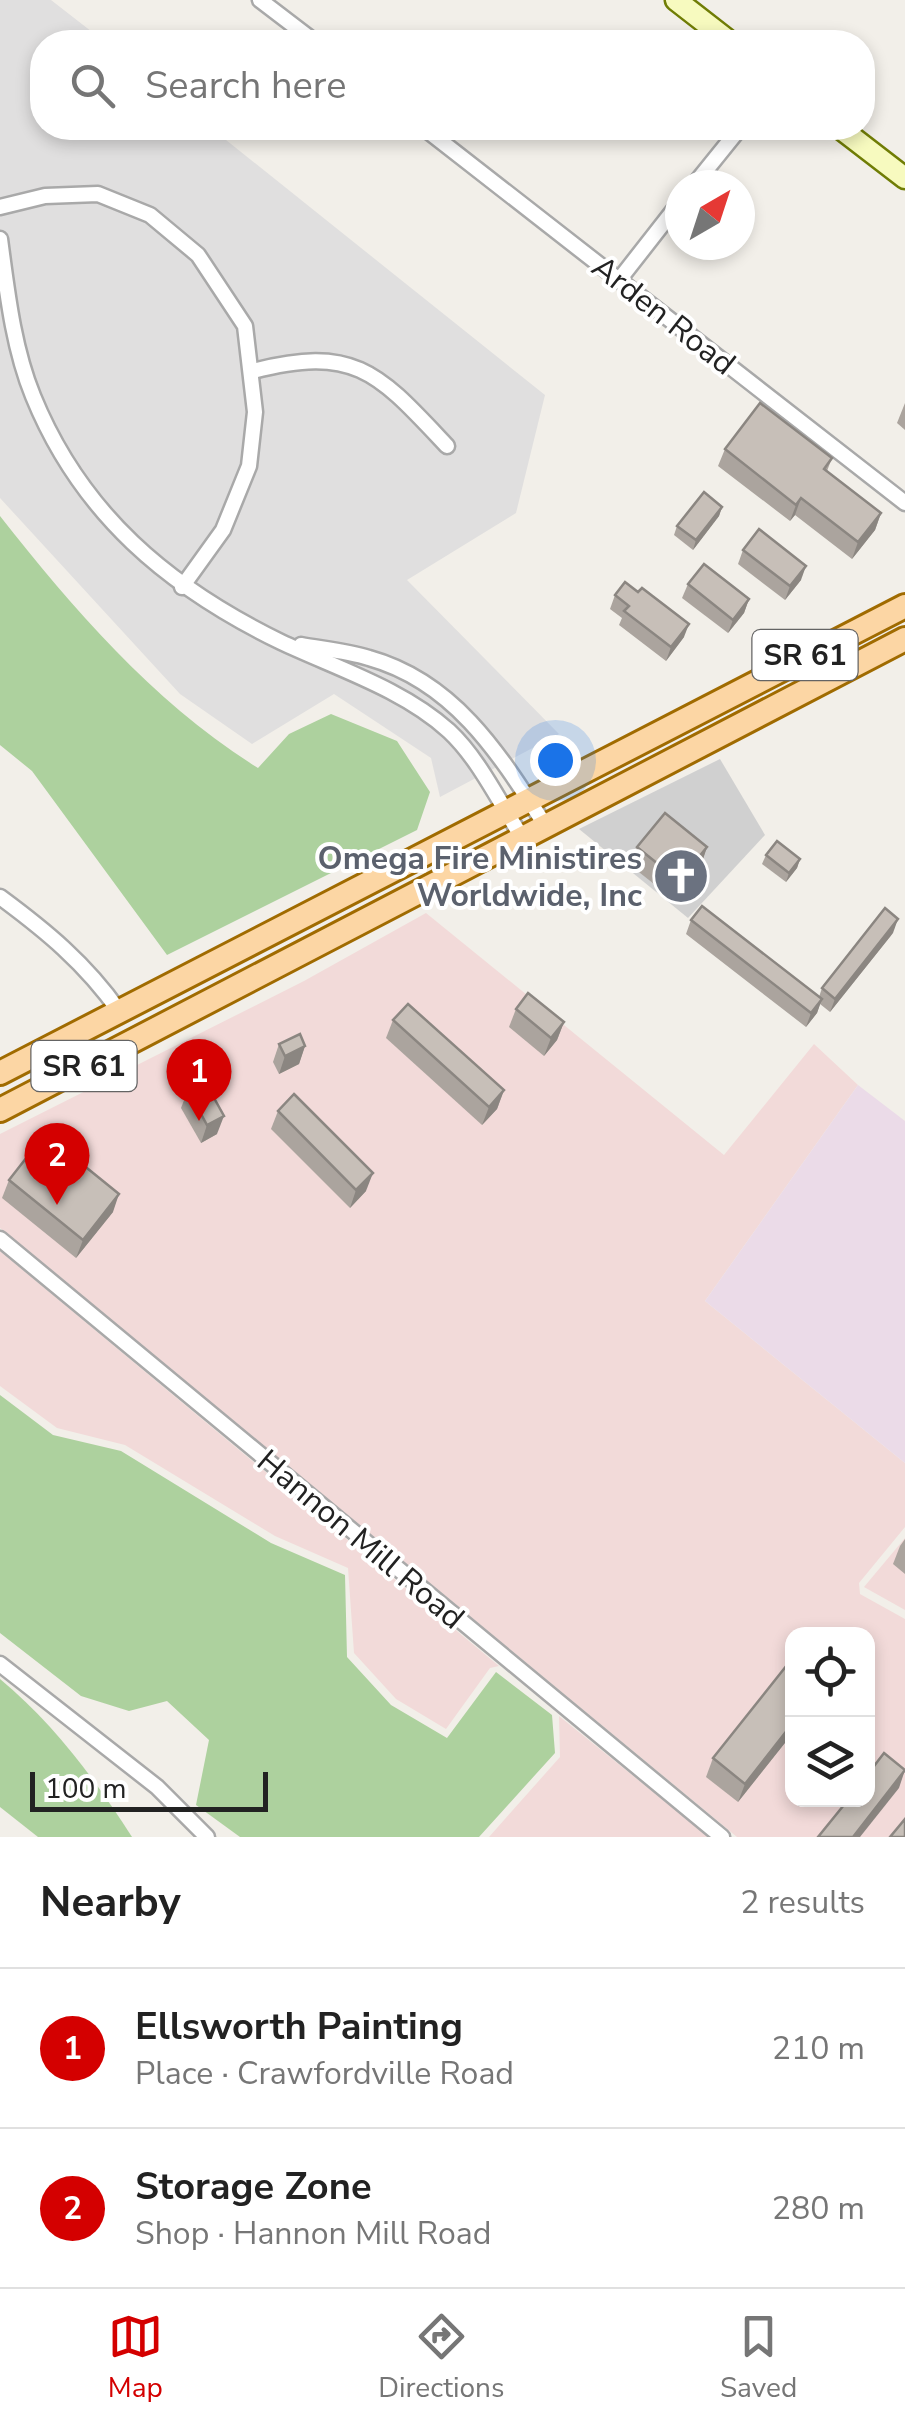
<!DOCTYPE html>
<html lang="en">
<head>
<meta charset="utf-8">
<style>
  body { margin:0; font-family:"Nunito Sans",sans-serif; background:#f6f6f6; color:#222 }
  .controls { position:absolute; right:30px; bottom:30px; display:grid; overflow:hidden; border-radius:20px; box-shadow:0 5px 15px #0003 }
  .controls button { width:90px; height:90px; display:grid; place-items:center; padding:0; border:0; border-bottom:2px solid #e0e0e0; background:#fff; color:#222; font:50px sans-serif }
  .compass { position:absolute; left:665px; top:170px; width:90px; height:90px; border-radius:50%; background:#fff; box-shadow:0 5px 15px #0003; rotate:39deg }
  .scale { position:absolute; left:30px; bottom:25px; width:238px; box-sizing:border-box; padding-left:10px; border:5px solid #222; border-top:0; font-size:28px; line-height:35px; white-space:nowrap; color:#222; -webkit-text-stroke:8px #fff; paint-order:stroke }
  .you { position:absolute; left:555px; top:760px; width:35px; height:35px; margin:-25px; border:8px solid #fff; border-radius:50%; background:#1a73e8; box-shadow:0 0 0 15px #1a73e833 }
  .badge { display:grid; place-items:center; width:65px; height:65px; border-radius:50%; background:#d40000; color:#fff; font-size:32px; font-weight:700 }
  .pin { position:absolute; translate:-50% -82px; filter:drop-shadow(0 2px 5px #0008) }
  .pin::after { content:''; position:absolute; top:52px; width:35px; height:30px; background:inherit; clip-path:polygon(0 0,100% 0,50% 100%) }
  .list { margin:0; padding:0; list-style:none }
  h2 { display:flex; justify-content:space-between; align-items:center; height:130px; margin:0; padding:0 40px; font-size:42px }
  h2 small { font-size:32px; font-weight:400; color:#767676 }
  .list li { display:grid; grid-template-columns:65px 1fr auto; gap:30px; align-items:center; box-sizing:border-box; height:160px; padding:0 40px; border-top:2px solid #e0e0e0 }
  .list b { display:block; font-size:38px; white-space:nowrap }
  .list p { margin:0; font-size:32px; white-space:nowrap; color:#767676 }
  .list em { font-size:32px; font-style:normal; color:#767676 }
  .icon { flex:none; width:55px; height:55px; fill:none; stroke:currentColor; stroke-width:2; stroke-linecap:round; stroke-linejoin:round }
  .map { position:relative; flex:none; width:905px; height:1837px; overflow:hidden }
  .search { position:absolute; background:#fff; box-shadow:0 5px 15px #0003; left:30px; right:30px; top:30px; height:110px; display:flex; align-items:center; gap:25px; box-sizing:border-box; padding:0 35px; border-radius:40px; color:#767676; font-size:38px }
  .sheet { height:450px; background:#fff }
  nav { display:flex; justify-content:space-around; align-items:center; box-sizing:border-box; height:140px; border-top:2px solid #e0e0e0; background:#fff; font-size:28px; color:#767676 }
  nav a { display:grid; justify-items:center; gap:5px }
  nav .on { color:#d40000 }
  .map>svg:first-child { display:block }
  .residential { fill:#e0dfdf }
  .commercial { fill:#f2dad9; fill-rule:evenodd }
  .industrial { fill:#ebdbe8 }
  .religious { fill:#d0d0d0 }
  .forest { fill:#add19e }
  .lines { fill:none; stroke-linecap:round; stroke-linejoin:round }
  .street-casing { stroke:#a9a9a9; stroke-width:19 }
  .secondary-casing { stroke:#707d05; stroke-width:25 }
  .primary-casing { stroke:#a06b00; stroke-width:28 }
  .street { stroke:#fff; stroke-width:14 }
  .secondary { stroke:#f7fabf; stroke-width:20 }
  .primary { stroke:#fcd6a4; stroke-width:22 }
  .wall { fill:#aba49e }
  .shaded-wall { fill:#8b8681 }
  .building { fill:#c7bfb8; stroke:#8b8681; stroke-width:2.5 }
  .labels { text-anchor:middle; stroke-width:8; stroke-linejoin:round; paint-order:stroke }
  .shield { fill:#fff; stroke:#646464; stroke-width:2.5 }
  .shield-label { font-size:30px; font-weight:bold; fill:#222 }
  .street-label { font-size:32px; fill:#222; stroke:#fff }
  .worship-label { font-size:32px; font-weight:bold; fill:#5b616d; stroke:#fff; text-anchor:end }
</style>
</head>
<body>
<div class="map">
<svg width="905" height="1837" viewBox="0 0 905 1837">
  <rect width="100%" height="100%" fill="#f2efe9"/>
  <polygon class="residential" points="0,0 51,0 105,42 42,42 42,128 211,128 545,395 516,513 407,580 559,734 440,797 431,758 334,694 252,744 180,694 0,498"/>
  <g class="commercial">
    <path d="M426 913 724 1155 814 1044 858 1085 705 1301 905 1463V1527L859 1583 860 1594 905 1619V1837H737L0 1228V1134L304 981ZM792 1634H868V1800H792Z"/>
    <polygon points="0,1251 499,1666 490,1668 446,1729 396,1699 354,1653 348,1568 275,1536 125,1445 57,1428 0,1386"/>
    <polygon points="905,1538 905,1610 864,1587"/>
    <polygon points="559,1716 709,1837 489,1837 560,1757"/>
  </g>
  <polygon class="industrial" points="858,1085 905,1121 905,1463 705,1301"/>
  <polygon class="religious" points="720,759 765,835 688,918 579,829"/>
  <g class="forest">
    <path d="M0 516C75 611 154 703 258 768L289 734 331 714 397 741 430 792 417 830 167 955 32 771 0 745Z"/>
    <polygon points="0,1395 53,1435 121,1451 271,1543 345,1575 347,1657 391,1705 447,1738 496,1672 552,1715 555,1753 479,1837 240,1837 196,1805 209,1740 167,1701 129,1711 81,1696 0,1633"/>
    <path d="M0 1679C53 1723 95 1779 132 1837H38L0 1807Z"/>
  </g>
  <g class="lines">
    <g class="street-casing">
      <g id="street">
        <polyline points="260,0 315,42"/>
        <polyline points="424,128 905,503"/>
        <polyline points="694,185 740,128"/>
        <polyline points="0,207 45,196 98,194 150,215 198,255 245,326 255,412 249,466 223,530 182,587"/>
        <path d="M0 239C7 291 13 347 33 396 81 514 168 587 281 642 336 668 403 689 449 731 479 759 499 802 522 837"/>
        <polyline points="619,280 680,202"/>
        <path d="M253 371C356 344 379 374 447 446"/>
        <path d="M301 645C323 649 347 651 369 658 455 682 500 755 545 825"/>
        <path d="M0 897C46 931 85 963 119 1011"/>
        <polyline points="0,1239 722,1837"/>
        <polyline points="0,1664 157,1787 207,1837"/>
      </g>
    </g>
    <g class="secondary-casing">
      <g id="secondary">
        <polyline points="676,0 730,42"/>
        <polyline points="840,128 905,178"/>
      </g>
    </g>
    <g class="primary-casing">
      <g id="primary">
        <polyline points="0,1073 905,606"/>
        <polyline points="0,1110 905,639"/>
      </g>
    </g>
    <use href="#street" class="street"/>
    <use href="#secondary" class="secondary"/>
    <use href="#primary" class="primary"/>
  </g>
  <g class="wall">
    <polygon points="905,403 905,430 897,423"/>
    <polygon points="725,449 832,458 827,471 881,513 875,530 852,559 795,515 790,521 718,466"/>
    <polygon points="722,507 719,516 693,550 674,535 677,526"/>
    <polygon points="743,550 801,580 785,600 738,564"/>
    <polygon points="688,584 749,599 744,613 728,633 682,598"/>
    <polygon points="615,595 684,637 666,661 619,625 622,618 610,609"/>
    <polygon points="637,847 707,847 701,865 673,899 630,865"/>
    <polygon points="766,855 800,859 797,868 786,882 762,864"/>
    <polygon points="691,920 819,997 822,988 893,933 830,1012 820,1004 817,1013 806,1027 686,934"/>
    <polygon points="516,1009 564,1022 557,1040 544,1056 509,1027"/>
    <polygon points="393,1020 504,1090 497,1109 482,1125 386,1038"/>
    <polygon points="279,1044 305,1046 299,1064 279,1074 273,1062"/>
    <polygon points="188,1090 217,1134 201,1143 181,1108"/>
    <polygon points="278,1111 366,1191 350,1208 271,1129"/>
    <polygon points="9,1180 113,1212 76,1258 2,1198"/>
    <polygon points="905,1539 905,1574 893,1564 900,1546"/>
    <polygon points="792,1661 792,1734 738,1802 706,1777 713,1758"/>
  </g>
  <g class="shaded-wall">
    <polygon points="801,498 795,515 790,521 796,505"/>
    <polygon points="722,507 719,516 693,550 696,540"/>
    <polygon points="881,513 875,530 852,559 858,542"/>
    <polygon points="806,566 801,580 785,600 790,586"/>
    <polygon points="749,599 744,613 728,633 733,620"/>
    <polygon points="689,624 684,637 666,661 671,647"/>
    <polygon points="707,847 701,865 673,899 679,881"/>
    <polygon points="800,859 797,868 786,882 789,873"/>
    <polygon points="898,919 893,933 830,1012 835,999"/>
    <polygon points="822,999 817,1013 806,1027 811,1013"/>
    <polygon points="564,1022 557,1040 544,1056 551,1038"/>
    <polygon points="305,1046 299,1064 279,1074 285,1056"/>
    <polygon points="504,1090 497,1109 482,1125 489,1107"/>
    <polygon points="224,1116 217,1134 201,1143 207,1125"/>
    <polygon points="373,1173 366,1191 350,1208 356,1190"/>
    <polygon points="119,1194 113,1212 76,1258 83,1240"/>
    <polygon points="792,1724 792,1734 738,1802 745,1784"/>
    <polygon points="905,1770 899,1788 860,1837 853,1837"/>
  </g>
  <g class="building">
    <polygon points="760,403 832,458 824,469 881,513 858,542 801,498 796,505 725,449"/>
    <polygon points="704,492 722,507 696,540 677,526"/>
    <polygon points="759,529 806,566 790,586 743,550"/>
    <polygon points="704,564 749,599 733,620 688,584"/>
    <polygon points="625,582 638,592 642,588 689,624 671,647 624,611 629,606 615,595"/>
    <polygon points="665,813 707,847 679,881 637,847"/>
    <polygon points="777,841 800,859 789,873 766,855"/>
    <polygon points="702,906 822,999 811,1013 691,920"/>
    <polygon points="885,908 898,919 835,999 822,988"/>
    <polygon points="528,993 564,1022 551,1038 516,1009"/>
    <polygon points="408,1004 504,1090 489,1107 393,1020"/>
    <polygon points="300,1034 305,1046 285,1056 279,1044"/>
    <polygon points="204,1080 224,1116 207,1125 188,1090"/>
    <polygon points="294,1094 373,1173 356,1190 278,1111"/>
    <polygon points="45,1134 119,1194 83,1240 9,1180"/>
    <polygon points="791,1660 792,1724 745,1784 713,1758"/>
    <polygon points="884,1753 905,1770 853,1837 818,1837 848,1800 868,1800 868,1774"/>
    <polygon points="905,1819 905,1837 890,1837"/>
  </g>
  <defs>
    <g id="church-disc" transform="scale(2.875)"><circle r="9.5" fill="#6b7280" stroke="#fff"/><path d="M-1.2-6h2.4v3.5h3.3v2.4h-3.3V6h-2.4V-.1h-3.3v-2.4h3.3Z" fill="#fff"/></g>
  </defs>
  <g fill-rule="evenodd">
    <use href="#church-disc" x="681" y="876"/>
  </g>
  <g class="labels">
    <g class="shield">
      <rect x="752.5" y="630" width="105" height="50" rx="8"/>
      <rect x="31.5" y="1041" width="105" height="50" rx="8"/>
    </g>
    <g class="shield-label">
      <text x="805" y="665">SR 61</text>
      <text x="84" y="1076">SR 61</text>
    </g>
    <g class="street-label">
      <text transform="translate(664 315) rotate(38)" y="11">Arden Road</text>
      <text transform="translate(361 1539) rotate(40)" y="11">Hannon Mill Road</text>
    </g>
    <g class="worship-label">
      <text x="642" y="869">Omega Fire Ministires<tspan x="642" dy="37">Worldwide, Inc</tspan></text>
    </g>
  </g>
</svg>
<div class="controls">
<button><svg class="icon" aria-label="locate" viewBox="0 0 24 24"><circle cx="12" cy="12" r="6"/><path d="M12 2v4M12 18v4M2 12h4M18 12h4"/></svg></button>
<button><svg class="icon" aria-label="layers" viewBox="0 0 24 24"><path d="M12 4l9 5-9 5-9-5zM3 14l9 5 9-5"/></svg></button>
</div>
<svg class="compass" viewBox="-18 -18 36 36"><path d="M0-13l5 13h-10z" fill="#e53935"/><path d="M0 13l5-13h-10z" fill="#767676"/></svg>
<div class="scale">100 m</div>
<div class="you"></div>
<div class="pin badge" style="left:199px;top:1121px">1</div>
<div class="pin badge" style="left:57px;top:1205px">2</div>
<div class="search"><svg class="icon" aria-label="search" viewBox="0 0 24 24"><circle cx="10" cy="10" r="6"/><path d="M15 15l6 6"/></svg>Search here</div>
</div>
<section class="sheet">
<h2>Nearby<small>2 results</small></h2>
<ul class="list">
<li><span class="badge">1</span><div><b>Ellsworth Painting</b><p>Place · Crawfordville Road</p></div><em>210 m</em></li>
<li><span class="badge">2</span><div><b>Storage Zone</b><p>Shop · Hannon Mill Road</p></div><em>280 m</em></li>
</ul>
</section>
<nav>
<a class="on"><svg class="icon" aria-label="map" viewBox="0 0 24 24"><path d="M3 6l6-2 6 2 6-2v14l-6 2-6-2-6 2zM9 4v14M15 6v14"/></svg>Map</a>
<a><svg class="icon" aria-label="directions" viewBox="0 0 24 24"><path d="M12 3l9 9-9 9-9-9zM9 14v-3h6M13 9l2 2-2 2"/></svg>Directions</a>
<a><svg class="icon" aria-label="saved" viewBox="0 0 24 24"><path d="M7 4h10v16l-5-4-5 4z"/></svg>Saved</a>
</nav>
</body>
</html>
